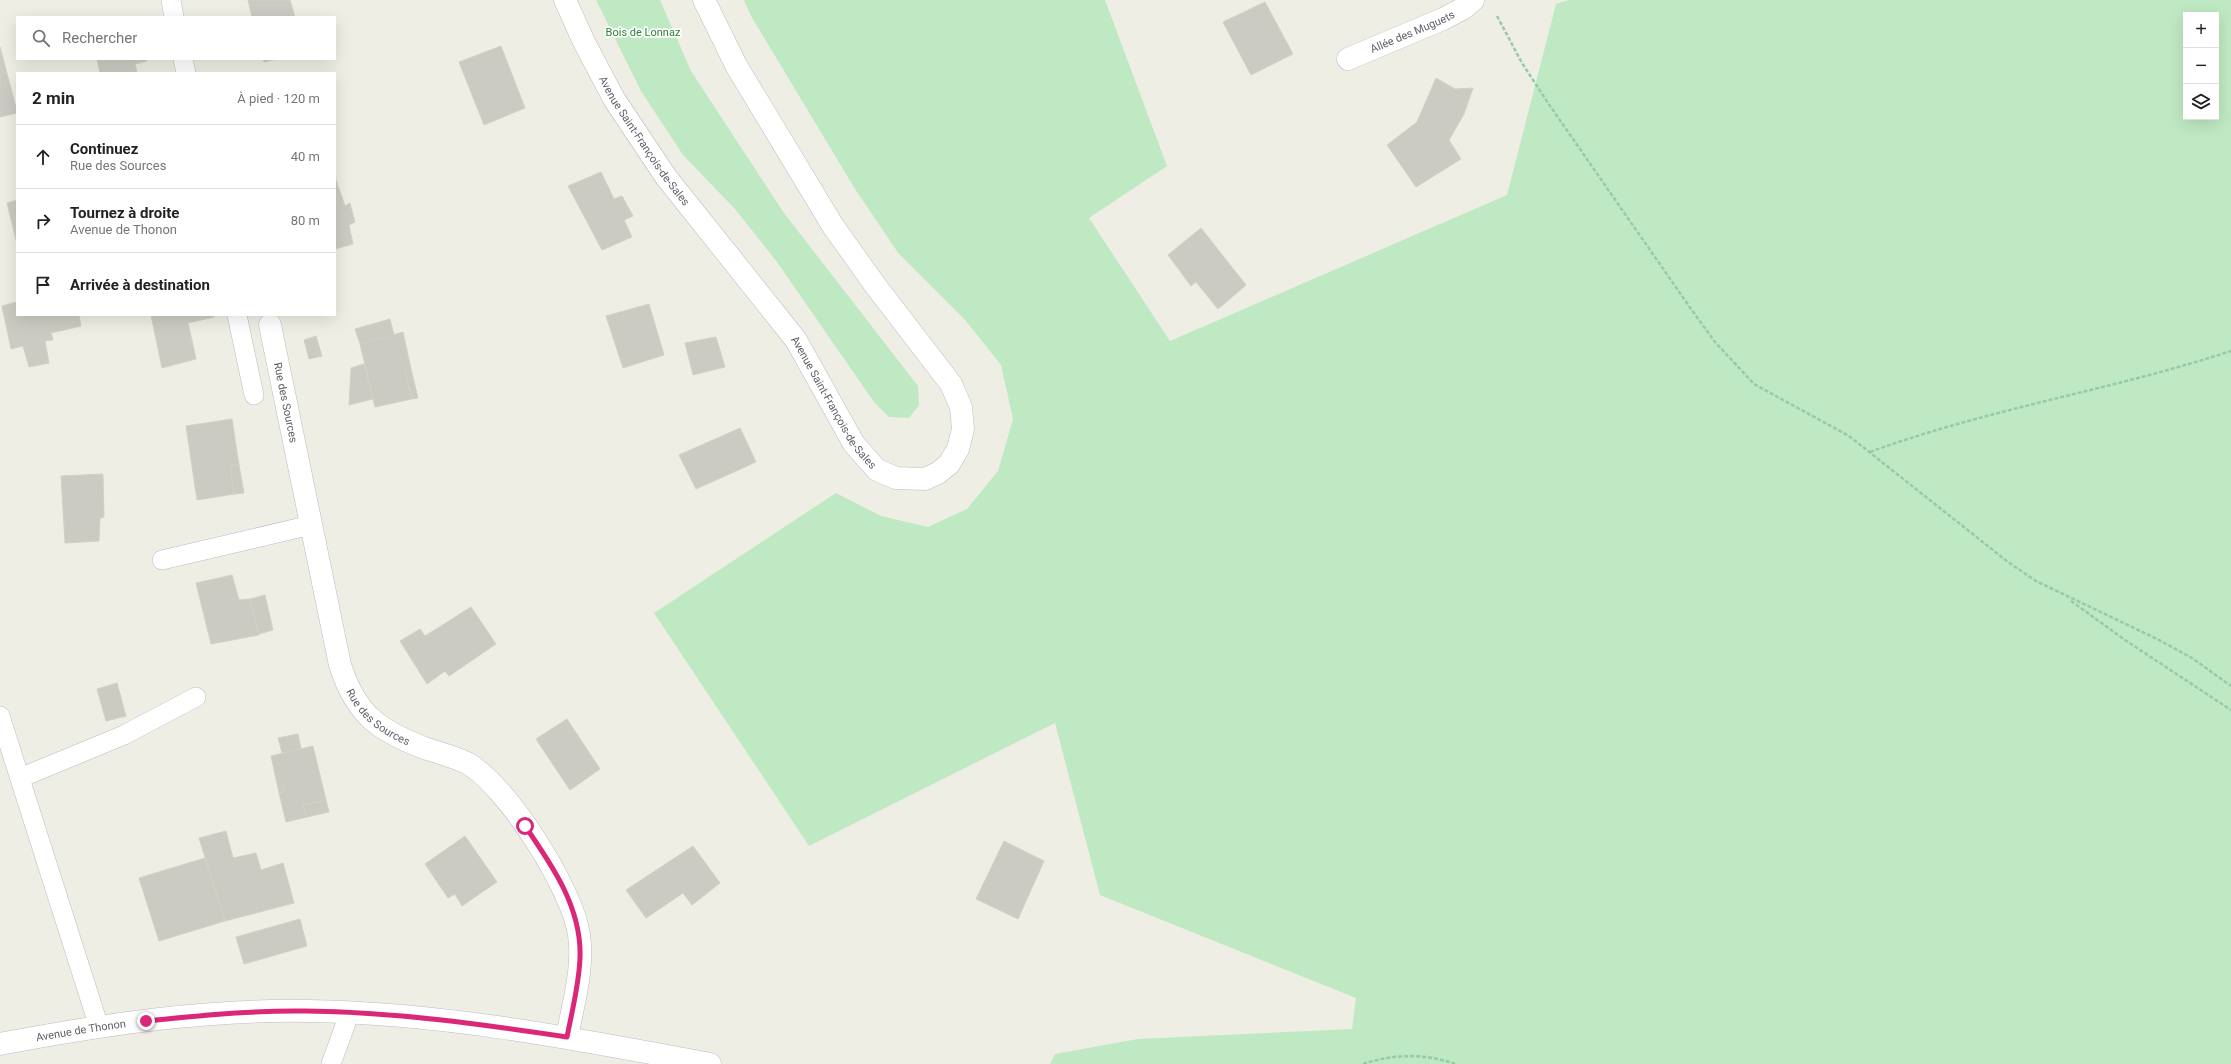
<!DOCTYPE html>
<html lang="fr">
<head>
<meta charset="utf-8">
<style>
  body { margin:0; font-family:Roboto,sans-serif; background:#f6f6f6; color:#222 }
  .controls { position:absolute; right:12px; top:12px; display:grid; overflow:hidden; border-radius:0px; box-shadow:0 4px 16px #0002 }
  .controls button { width:36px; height:36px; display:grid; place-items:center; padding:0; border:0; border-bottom:1px solid #e0e0e0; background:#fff; color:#222; font:20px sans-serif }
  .stop { position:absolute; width:12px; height:12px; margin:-9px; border:3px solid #db2777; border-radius:50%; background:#fff }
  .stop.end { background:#db2777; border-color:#fff; box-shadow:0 1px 4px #0008 }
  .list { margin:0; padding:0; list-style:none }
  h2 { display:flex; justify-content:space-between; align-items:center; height:52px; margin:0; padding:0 16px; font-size:17px }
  h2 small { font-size:13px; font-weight:400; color:#767676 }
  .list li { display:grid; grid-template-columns:26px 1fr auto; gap:12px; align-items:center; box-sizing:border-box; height:64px; padding:0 16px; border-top:1px solid #e0e0e0 }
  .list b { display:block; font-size:15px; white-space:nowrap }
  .list p { margin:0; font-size:13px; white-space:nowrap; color:#767676 }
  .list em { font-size:13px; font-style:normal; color:#767676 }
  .icon { flex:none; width:22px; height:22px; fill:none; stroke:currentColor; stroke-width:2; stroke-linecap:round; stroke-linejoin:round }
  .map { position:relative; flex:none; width:2231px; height:1064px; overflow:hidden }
  .search { position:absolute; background:#fff; box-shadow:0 4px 16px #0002; left:16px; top:16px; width:320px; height:44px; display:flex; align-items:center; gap:10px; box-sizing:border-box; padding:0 14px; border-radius:0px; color:#767676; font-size:15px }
  .panel { position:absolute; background:#fff; box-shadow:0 4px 16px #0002; left:16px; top:72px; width:320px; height:244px; border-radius:0px }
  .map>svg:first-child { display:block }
  .green { fill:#bee9c2; fill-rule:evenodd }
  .building { fill:#cccbc3; stroke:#d5d0c1 }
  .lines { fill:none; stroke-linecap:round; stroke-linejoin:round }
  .service-casing { stroke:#b9bbc1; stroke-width:20 }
  .minor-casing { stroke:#b9bbc1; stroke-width:23 }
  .secondary-casing { stroke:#b9bcc3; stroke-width:23 }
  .path { stroke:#97caaa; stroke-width:2.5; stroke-dasharray:4 2; stroke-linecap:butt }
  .service { stroke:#fff; stroke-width:19 }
  .minor { stroke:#fff; stroke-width:22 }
  .secondary { stroke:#fff; stroke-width:22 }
  .route { stroke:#db2777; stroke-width:5 }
  .labels { text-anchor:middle; stroke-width:3.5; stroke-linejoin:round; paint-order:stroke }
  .street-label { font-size:11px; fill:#5c5f65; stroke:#fff }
  .park-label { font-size:11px; fill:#2e8239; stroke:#fff }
</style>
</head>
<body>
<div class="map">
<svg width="2231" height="1064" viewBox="0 0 2231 1064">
  <rect width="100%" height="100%" fill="#efeee4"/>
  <g class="green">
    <polygon points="596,0 660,0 691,71 784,213 918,386 919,405 909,418 889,417 874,402 777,262 735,209 683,155 641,91"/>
    <path d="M744 0H1105L1167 166 1089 218 1170 341 1507 195 1556 4 1569 0H2231V1064H1050L1055 1054 1138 1039 1352 1029 1356 998 1100 895 1055 723 809 846 654 613 836 493 881 516 928 527 967 509 998 471 1013 419 1001 365 966 321 899 254 855 189 751 16ZM2186 15H2216V117H2186Z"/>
  </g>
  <g class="building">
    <polygon points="248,0 290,0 295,17 252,17"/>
    <polygon points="1265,2 1293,54 1251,75 1223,22"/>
    <polygon points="501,46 525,108 484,125 459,62"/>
    <polygon points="0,47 17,111 17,113 0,117"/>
    <polygon points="97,59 146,59 147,61 135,64 137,73 100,73"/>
    <polygon points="263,59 277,59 264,62"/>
    <polygon points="1436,78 1455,89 1473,88 1464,114 1449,140 1461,159 1416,187 1387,145 1417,122"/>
    <polygon points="601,172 614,199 622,196 633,216 624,220 632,237 602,250 568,186"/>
    <polygon points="335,177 345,206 350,203 355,222 349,225 353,244 335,249"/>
    <polygon points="17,200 17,244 7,203"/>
    <polygon points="1201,228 1246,285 1218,309 1196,282 1191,286 1168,255"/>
    <polygon points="17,302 17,315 79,315 81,326 51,333 53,340 45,341 49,363 29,367 23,346 11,349 2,306"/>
    <polygon points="649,304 664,355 623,368 606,316"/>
    <polygon points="151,315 213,315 214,317 188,323 196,359 162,368"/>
    <polygon points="390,319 394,335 360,344 355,329"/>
    <polygon points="403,332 411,369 405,371 412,399 375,407 360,344"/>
    <polygon points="316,336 322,356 309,359 304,340"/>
    <polygon points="716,337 725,367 693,375 685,343"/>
    <polygon points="364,364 373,399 349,405 351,368"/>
    <polygon points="411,369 418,398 412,399 405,371"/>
    <polygon points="232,419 239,465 230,466 234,494 197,500 186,426"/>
    <polygon points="740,428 756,462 696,489 679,455"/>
    <polygon points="239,465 244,493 234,494 230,466"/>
    <polygon points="103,474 104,517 100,518 99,541 65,543 61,476"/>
    <polygon points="232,575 239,600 250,599 259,635 211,644 196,583"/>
    <polygon points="265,595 273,630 259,634 250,599"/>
    <polygon points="471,607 496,644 449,676 445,671 427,684 400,641 420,629 425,636"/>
    <polygon points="117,683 126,716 106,721 97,689"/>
    <polygon points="567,719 600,769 570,790 536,739"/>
    <polygon points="298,734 301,749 282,753 278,738"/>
    <polygon points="313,746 326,800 303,805 307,817 286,822 279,793 284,792 283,786 278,788 271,756"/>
    <polygon points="283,786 284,792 279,793 278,788"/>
    <polygon points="326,800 329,812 307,817 303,805"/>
    <polygon points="226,831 233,858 256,853 261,870 283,863 294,903 225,921 199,838"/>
    <polygon points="465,836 497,882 462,906 455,894 448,898 425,864"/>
    <polygon points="1004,841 1044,861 1018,919 976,899"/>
    <polygon points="693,846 720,883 692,905 683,893 646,918 626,890"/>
    <polygon points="205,858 225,921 159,941 139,878"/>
    <polygon points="300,919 307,946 244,964 236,937"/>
  </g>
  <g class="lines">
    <g class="service-casing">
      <g id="service">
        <polyline points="171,0 174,17"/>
        <polyline points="183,59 186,73"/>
        <polyline points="237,315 254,395"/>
        <polyline points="162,560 311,525"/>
        <polyline points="0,716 99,1027"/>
        <polyline points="20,778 124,735 196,697"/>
        <polyline points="331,1064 350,1012"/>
      </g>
    </g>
    <g class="minor-casing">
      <g id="minor">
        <path id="s1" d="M565 0 584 42 614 99 666 177 796 340 854 444 877 470 896 478 925 479 938 473 949 464 958 449 963 429 961 407 951 384 875 285 833 226 737 67 704 0"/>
        <path id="s2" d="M1348 59 1443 19 1464 8 1473 0"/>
        <path id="s3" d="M270 325 340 665C356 715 379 731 427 749 441 753 454 757 467 763 507 785 573 890 579 935 584 969 573 1004 567 1037"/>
      </g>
    </g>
    <g class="secondary-casing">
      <g id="secondary">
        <path id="s4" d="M0 1044C101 1025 205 1009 307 1011 444 1013 577 1039 710 1064"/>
      </g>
    </g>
    <g class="path">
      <polyline points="1497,16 1522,63 1548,103 1691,309 1715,342 1754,384 1849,436 2008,562 2036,581 2157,639 2192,658 2231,686"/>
      <path d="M1870 452C1987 409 2112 390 2231 351"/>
      <polyline points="2071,601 2125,640 2231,710"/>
      <path d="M1363 1064C1393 1054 1425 1053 1455 1064"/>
    </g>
    <use href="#service" class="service"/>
    <use href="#minor" class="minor"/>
    <use href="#secondary" class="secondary"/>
  </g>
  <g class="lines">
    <path class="route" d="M146 1021C199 1016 253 1010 306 1011 394 1012 480 1024 567 1037 572 1011 579 985 580 958 582 908 552 865 525 826"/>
  </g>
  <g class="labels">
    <g class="street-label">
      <text dy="4" stroke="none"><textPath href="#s2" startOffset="70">Allée des Muguets</textPath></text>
      <text dy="4" stroke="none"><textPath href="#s1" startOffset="162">Avenue Saint-François-de-Sales</textPath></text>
      <text dy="4" stroke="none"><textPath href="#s3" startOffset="79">Rue des Sources</textPath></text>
      <text dy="4" stroke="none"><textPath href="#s1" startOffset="486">Avenue Saint-François-de-Sales</textPath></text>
      <text dy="4" stroke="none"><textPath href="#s3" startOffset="414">Rue des Sources</textPath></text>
      <text dy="4" stroke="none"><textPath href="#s4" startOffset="82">Avenue de Thonon</textPath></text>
    </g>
    <g class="park-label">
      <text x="643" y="36">Bois de Lonnaz</text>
    </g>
  </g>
</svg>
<div class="controls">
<button>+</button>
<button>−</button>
<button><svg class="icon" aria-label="layers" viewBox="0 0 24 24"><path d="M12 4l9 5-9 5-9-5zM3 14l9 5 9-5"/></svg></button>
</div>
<div class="stop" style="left:525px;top:826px"></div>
<div class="stop end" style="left:146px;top:1021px"></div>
<div class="search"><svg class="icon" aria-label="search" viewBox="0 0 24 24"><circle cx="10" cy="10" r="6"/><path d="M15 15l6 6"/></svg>Rechercher</div>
<section class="panel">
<h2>2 min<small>À pied · 120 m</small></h2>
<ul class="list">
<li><svg class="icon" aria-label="ahead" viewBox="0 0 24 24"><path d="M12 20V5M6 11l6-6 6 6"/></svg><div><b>Continuez</b><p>Rue des Sources</p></div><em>40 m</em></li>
<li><svg class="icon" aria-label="right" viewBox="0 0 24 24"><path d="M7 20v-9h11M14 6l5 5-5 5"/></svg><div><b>Tournez à droite</b><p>Avenue de Thonon</p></div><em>80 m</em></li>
<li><svg class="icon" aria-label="arrive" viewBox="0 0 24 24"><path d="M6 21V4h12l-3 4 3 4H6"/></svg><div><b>Arrivée à destination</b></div></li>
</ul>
</section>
</div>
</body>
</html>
